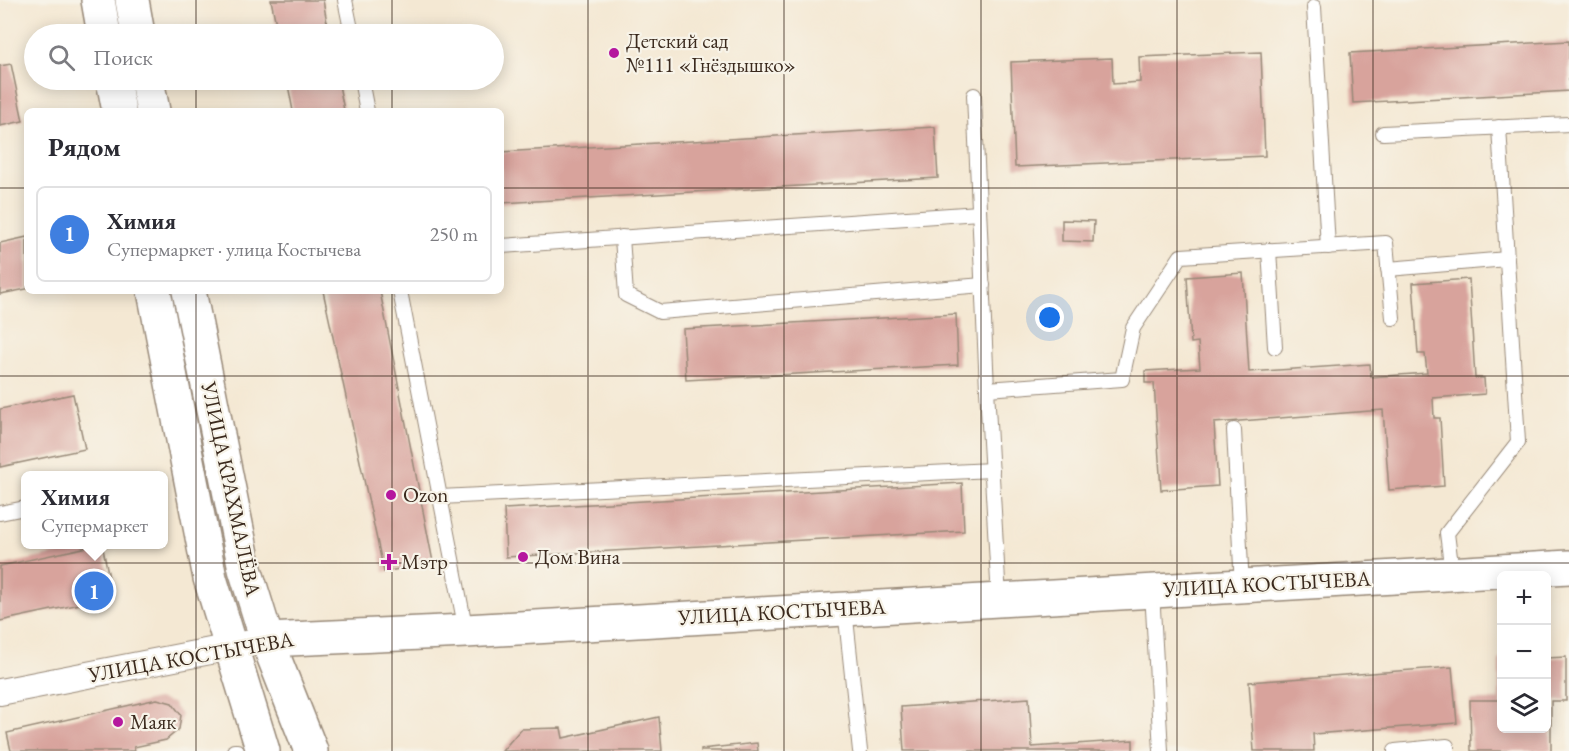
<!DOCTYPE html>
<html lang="ru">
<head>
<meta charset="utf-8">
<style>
  body { margin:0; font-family:"EB Garamond",serif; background:#f2f2f3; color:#2b2b33 }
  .controls { position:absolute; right:18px; bottom:18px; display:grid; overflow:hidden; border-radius:9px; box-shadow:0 3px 15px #0003 }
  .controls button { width:54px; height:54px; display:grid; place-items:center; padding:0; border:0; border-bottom:2px solid #e1e1e2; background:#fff; color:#2b2b33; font:30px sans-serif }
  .you { position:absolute; left:1050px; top:318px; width:21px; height:21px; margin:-15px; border:4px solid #fff; border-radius:50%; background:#1a73e8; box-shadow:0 0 0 9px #1a73e833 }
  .badge { display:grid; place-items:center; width:39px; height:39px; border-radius:50%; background:#b45309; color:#fff; font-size:20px; font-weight:700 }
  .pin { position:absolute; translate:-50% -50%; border:3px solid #fff; box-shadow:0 2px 6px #0006 }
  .popup { position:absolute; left:21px; top:471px; width:147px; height:78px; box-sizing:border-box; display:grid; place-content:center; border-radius:9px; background:#fff; filter:drop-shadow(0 2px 4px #0005); font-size:20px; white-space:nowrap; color:#7c7c81 }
  .popup b { font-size:22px; color:#2b2b33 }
  .popup::after { content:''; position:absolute; left:50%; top:100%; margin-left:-12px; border:12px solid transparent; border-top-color:#fff }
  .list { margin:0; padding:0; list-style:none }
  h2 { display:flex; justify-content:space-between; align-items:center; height:78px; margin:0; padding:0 24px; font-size:26px }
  h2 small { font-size:20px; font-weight:400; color:#7c7c81 }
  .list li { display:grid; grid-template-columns:39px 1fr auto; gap:18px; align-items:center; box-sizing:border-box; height:96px; margin:0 12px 12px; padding:0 12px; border:2px solid #e1e1e2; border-radius:9px }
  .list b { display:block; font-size:22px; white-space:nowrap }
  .list p { margin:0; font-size:20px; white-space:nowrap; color:#7c7c81 }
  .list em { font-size:20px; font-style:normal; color:#7c7c81 }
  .icon { flex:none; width:33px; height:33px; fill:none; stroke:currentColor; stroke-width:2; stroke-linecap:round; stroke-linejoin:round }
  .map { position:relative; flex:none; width:1569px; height:751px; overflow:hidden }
  .search { position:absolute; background:#fff; box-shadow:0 3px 15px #0003; left:24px; top:24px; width:480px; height:66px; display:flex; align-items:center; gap:15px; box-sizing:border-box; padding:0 21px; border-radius:33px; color:#7c7c81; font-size:22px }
  .panel { position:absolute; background:#fff; box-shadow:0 3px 15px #0003; left:24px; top:108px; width:480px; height:186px; border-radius:9px }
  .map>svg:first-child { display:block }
  .building { fill:#d8a39c }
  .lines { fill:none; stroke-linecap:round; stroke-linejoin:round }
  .service-casing { stroke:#988978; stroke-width:16 }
  .minor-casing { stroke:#988978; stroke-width:28 }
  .secondary-casing { stroke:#988978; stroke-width:36 }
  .service { stroke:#fff; stroke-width:14 }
  .minor { stroke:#fff; stroke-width:26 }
  .secondary { stroke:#fff; stroke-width:33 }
  .grid { fill:none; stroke:#3b2a1e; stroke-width:1.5; stroke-opacity:0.55 }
  .poi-dot { fill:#b5179e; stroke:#f7f3e8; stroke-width:2 }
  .labels { text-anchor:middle; stroke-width:4.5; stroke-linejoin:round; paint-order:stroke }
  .poi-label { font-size:21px; fill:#3b2a1e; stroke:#f7f3e8; text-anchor:start }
  .street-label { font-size:21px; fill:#3b2a1e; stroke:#f7f3e8 }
</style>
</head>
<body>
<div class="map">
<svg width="1569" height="751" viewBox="0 0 1569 751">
  <rect width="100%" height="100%" fill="#f7f3e8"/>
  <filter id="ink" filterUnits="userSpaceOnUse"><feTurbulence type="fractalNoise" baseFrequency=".0167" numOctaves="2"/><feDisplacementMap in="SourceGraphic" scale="12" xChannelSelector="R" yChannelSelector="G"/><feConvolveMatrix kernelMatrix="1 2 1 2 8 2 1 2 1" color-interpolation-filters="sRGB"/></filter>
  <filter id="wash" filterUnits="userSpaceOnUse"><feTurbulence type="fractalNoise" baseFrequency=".008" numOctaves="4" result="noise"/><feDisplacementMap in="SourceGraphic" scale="24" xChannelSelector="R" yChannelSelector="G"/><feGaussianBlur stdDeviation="1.35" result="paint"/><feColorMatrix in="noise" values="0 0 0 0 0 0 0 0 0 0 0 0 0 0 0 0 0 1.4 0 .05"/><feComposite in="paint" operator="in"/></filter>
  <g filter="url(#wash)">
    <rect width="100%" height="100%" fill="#f4e8d3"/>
    <g id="blocks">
      <g class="building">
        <polygon points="271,0 323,0 329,34 278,34"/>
        <polygon points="1569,41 1569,91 1353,103 1350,53"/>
        <polygon points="1261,52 1265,156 1015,167 1011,62 1112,58 1113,84 1140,82 1139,57"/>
        <polygon points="11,64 23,121 0,126 0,66"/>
        <polygon points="287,80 338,80 344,110 293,111"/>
        <polygon points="935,127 938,178 501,203 501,152"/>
        <polygon points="1062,220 1094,221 1093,242 1062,241"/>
        <polygon points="27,237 27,289 0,294 0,243"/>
        <polygon points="1243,273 1249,372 1370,364 1371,377 1427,373 1425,354 1418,354 1413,283 1469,279 1475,378 1484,378 1485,394 1433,398 1434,418 1440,418 1444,486 1389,490 1383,410 1214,423 1218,486 1161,490 1154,383 1145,383 1145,371 1200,368 1198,342 1191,343 1187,277"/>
        <polygon points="323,291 380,291 433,562 384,572"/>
        <polygon points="956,314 958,365 686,380 683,329"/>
        <polygon points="73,394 85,449 0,467 0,409"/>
        <polygon points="962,483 964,531 506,557 504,509"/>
        <polygon points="102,544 113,597 0,621 0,566"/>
        <polygon points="1566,657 1566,701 1551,701 1551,751 1471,751 1470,700 1499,700 1499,659 1502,659 1502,728 1546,728 1546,658"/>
        <polygon points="1452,667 1457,723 1313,734 1314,751 1254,751 1249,682"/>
        <polygon points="1029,698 1032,747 1133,740 1133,751 904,751 901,707"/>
        <polygon points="157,699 172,703 181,715 179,729 166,740 134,747 135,751 11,751 7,733"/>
        <polygon points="659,717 662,751 502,751 521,729 561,728 563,738"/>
        <polygon points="757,743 758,751 701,751 701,749"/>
      </g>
    </g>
  </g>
  <g filter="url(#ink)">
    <use href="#blocks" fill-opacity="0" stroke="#988978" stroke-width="1.5"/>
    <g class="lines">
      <g class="service-casing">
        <g id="service">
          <polyline points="345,0 352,34"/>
          <polyline points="1314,7 1328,247"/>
          <polyline points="361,80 367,111"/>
          <polyline points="974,95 987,389"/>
          <polyline points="1383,133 1569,124"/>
          <polyline points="622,237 626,295 660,312 983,285"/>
          <polyline points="501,246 979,213"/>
          <polyline points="1269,250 1275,347"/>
          <polyline points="1388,269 1507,259"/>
          <polyline points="400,291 466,631"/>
          <polyline points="1234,430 1242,587"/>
          <polyline points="440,497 992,470"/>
          <polyline points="0,513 25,508"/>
          <polyline points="1452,573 1447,533 1518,442 1499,127"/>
          <polyline points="1152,591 1161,751"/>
          <polyline points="999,599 987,389 1122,379 1133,328 1181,256 1386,243 1393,318"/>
          <polyline points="845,609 860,751"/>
          <polyline points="234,751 237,751"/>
          <polyline points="1395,751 1447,746 1447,751"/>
        </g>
      </g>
      <g class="minor-casing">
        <polyline id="minor" points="0,692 267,640"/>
      </g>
      <g class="secondary-casing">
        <g id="secondary">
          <polyline points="98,0 104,34"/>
          <polyline points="132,0 138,34"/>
          <polyline points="113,80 119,111"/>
          <polyline points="147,80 153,111"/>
          <polyline points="154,291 210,578 263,751"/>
          <polyline points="189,291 245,569 267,640 311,751"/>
          <polyline points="267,640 466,631 1569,567"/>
        </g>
      </g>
      <use href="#service" class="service"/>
      <use href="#minor" class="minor"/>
      <use href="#secondary" class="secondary"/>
    </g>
  </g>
  <path class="grid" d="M196 0V34M392 0V34M588 0V751M784 0V751M981 0V751M1177 0V751M1373 0V751M196 80V111M392 80V111M0 188H27M501 188H1569M196 291V751M392 291V751M0 376H1569M0 563H1569"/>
  <g class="poi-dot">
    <circle cx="614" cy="53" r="6"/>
    <circle cx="391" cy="495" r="6"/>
    <circle cx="523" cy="557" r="6"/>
    <path d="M386 553h6v6h6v6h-6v6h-6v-6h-6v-6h6z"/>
    <circle cx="118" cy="722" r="6"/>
  </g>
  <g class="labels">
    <g class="poi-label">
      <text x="626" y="48">Детский сад<tspan x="626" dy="24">№111 «Гнёздышко»</tspan></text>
      <text x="403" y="502">Ozon</text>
      <text x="535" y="564">Дом Вина</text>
      <text x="401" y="569">Мэтр</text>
      <text x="130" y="729">Маяк</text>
    </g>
    <g class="street-label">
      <text transform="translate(231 489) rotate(78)" y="7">УЛИЦА КРАХМАЛЁВА</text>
      <text transform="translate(1267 584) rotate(-3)" y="7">УЛИЦА КОСТЫЧЕВА</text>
      <text transform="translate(782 612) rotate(-3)" y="7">УЛИЦА КОСТЫЧЕВА</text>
      <text transform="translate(191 657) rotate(-10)" y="7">УЛИЦА КОСТЫЧЕВА</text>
    </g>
  </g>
</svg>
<div class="controls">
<button>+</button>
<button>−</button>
<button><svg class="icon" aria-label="layers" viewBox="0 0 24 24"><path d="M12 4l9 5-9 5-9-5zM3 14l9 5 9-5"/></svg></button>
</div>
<div class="you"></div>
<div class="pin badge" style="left:94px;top:591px;background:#3f7fe0">1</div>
<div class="popup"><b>Химия</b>Супермаркет</div>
<div class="search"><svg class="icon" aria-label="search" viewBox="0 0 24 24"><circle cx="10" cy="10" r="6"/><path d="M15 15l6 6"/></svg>Поиск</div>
<section class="panel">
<h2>Рядом<small></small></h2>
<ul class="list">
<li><span class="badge" style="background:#3f7fe0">1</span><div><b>Химия</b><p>Супермаркет · улица Костычева</p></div><em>250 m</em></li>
</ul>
</section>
</div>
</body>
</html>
